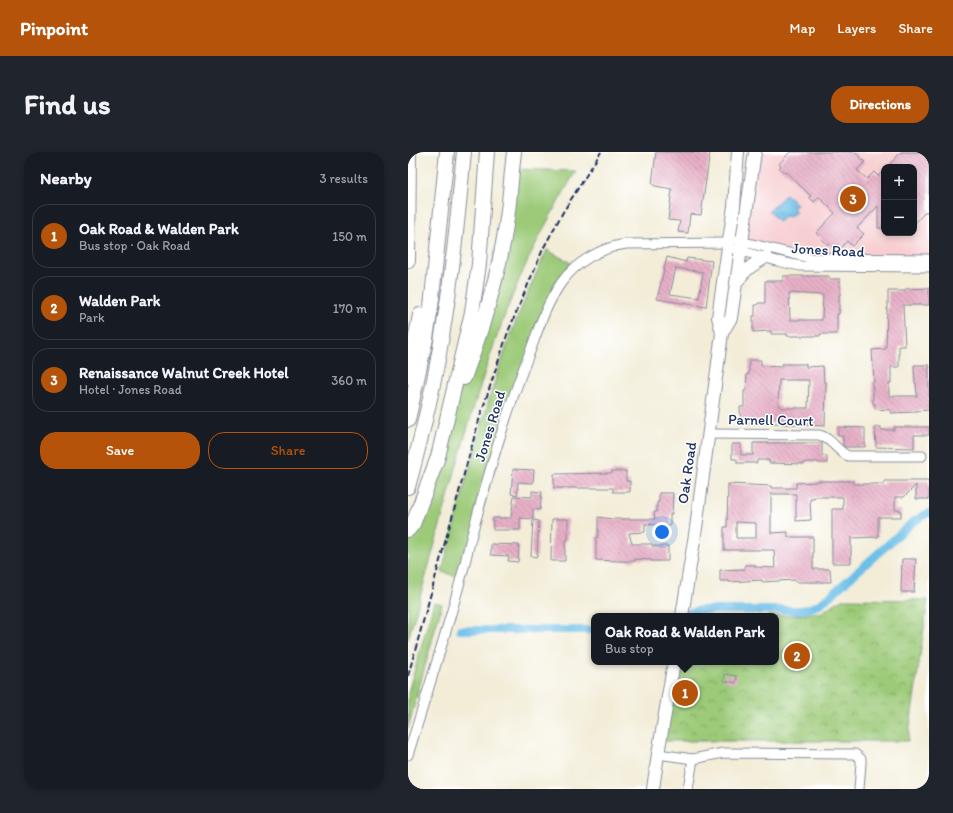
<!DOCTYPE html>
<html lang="en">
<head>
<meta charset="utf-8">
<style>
  body { margin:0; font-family:Itim,sans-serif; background:#20242c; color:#f1f3f6 }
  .controls { position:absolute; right:12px; top:12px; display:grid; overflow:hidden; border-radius:8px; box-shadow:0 2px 6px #0003 }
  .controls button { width:36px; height:36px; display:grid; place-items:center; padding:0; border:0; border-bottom:1px solid #363941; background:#171b24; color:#f1f3f6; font:20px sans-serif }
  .you { position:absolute; left:254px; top:380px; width:14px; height:14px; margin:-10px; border:3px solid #fff; border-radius:50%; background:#1a73e8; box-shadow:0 0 0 6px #1a73e833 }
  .badge { display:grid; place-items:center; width:26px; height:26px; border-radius:50%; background:#b45309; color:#fff; font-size:13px; font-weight:700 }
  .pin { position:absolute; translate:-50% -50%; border:2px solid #fff; box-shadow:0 1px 4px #0006 }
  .popup { position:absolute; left:183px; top:461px; width:188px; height:52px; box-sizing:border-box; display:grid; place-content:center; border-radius:8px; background:#171b24; filter:drop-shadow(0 1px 3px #0005); font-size:13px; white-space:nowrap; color:#9ea1a6 }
  .popup b { font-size:15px; color:#f1f3f6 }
  .popup::after { content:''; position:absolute; left:50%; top:100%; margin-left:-8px; border:8px solid transparent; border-top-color:#171b24 }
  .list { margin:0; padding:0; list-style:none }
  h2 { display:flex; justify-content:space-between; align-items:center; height:52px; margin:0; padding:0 16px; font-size:17px }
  h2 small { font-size:13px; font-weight:400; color:#9ea1a6 }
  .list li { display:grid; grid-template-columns:26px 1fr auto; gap:12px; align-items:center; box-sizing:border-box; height:64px; margin:0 8px 8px; padding:0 8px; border:1px solid #363941; border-radius:16px }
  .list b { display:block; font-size:15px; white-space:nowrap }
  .list p { margin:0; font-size:13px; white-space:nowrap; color:#9ea1a6 }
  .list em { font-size:13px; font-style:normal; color:#9ea1a6 }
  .actions { display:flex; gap:8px; padding:12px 16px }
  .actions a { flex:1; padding:9px 0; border:1px solid #b45309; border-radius:16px; text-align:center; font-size:14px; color:#b45309 }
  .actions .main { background:#b45309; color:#fff }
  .map { position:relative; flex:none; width:521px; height:637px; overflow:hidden; border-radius:16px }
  header { display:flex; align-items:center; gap:24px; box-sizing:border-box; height:56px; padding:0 20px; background:#b45309; color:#fff }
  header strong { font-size:19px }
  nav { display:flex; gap:22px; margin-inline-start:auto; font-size:14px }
  .intro { display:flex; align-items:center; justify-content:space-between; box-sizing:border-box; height:96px; padding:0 24px }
  h1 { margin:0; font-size:28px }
  .button { padding:10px 18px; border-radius:16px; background:#b45309; color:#fff; font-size:14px; font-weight:700 }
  main { display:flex; gap:24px; padding:0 24px }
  aside { flex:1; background:#171b24; border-radius:16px; box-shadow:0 2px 6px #0003 }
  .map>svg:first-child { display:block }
  .built { fill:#f7cfd2; fill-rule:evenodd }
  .grass { fill:#9cca78; stroke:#5c7c6b }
  .park { fill:url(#park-crowns); stroke:#5c7c6b }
  .water { fill:url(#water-ripples); stroke:#4477a3 }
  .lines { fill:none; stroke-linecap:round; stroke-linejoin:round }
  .canal { stroke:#6cbfe8; stroke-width:8 }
  .building { fill:url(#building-back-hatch); fill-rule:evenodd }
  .minor-casing { stroke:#878e9b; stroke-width:11 }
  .major-casing { stroke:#878e9b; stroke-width:14 }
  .highway-casing { stroke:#878e9b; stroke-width:16 }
  .minor { stroke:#fff; stroke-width:9 }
  .major { stroke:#fff; stroke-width:12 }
  .highway { stroke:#fff; stroke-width:14 }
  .rail { stroke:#1b2f5e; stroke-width:2; stroke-dasharray:6 3; stroke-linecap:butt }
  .labels { text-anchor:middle; stroke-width:3; stroke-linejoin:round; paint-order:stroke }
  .street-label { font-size:15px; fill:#1b2f5e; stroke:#fff }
</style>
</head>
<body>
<header>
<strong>Pinpoint</strong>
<nav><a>Map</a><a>Layers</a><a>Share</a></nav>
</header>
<div class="intro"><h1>Find us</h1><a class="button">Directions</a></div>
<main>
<aside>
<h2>Nearby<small>3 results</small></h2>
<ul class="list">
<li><span class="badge">1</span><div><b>Oak Road &amp; Walden Park</b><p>Bus stop · Oak Road</p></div><em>150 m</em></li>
<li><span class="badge">2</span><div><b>Walden Park</b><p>Park</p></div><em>170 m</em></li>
<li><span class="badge">3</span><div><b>Renaissance Walnut Creek Hotel</b><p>Hotel · Jones Road</p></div><em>360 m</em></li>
</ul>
<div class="actions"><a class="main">Save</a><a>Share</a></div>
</aside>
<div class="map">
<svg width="521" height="637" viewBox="0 0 521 637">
  <defs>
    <pattern id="park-crowns" width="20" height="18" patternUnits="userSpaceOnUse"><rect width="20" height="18" fill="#9cca78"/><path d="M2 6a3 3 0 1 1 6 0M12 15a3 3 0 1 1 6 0" fill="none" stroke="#7ea466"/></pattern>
    <pattern id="water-ripples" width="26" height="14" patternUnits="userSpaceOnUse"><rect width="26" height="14" fill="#6cbfe8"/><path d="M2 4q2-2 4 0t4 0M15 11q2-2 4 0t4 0" fill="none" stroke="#589cbf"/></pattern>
    <pattern id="building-back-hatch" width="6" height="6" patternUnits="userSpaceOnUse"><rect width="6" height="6" fill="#e8b0c7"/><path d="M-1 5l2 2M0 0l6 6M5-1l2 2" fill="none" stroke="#bb90a5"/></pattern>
  </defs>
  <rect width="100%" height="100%" fill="#fff"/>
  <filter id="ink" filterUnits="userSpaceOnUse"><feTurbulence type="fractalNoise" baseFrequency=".025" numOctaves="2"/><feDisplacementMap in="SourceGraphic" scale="8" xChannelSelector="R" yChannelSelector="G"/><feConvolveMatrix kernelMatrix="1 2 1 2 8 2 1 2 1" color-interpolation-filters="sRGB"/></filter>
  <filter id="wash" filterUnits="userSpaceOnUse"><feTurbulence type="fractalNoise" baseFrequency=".012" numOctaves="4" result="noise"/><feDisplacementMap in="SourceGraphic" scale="16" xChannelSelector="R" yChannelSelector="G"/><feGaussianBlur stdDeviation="0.9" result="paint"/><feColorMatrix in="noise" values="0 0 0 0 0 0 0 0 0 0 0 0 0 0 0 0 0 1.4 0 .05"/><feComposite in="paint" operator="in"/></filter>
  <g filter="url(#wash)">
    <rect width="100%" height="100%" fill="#f3edd8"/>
    <path class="built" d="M347 0H521V107L401 106 335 89ZM476 15H506V81H476Z"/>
    <g class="grass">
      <path d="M104 17 168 19C146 56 125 94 108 135 82 197 63 262 45 327 30 381 15 434 0 488V378L66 198Z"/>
      <path d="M139 98 163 111 149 128 144 147 116 215 54 426 34 420C55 340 75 259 103 182 114 153 126 126 139 98Z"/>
      <polygon points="26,450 34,452 0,576 0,541"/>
    </g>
    <polygon class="park" points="434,447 520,448 500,589 252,589 266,510 368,510 368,464 359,464 386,463 414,460"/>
    <polygon class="water" points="378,42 389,52 385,56 388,60 380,65 378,63 371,70 361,59"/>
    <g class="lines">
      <g class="canal">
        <path d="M265 464 293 458H392C405 457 413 452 422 444L505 370 518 362 521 361"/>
        <polyline points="52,478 186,478"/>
      </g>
    </g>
    <g id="blocks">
      <g class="building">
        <polygon points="248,0 302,0 293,63 282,62 280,81 270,80 272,69 260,68 264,37 247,34 244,32"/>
        <polygon points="382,0 446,0 457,10 449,18 459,27 466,20 470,24 476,18 476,76 470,76 470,54 449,76 456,82 444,94 439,89 432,97 429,92 426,97 421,92 420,93 408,81 427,61 411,45 406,50 401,45 403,44 378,20 377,21 371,16 373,14 371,12"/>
        <polygon points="493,0 521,0 521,63 518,59 506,72 506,15 479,15"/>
        <path d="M259 105 278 110 279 106 304 109 298 155 249 147ZM268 116 295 120 291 146 262 142Z"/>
        <path d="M375 124H421V127H432V143H431V162H429V182H412V184H379V182H363V179L345 180V164H347V153H350V151H357V129H375ZM381 141 415 143 414 168H382Z"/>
        <polygon points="521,136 521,153 495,153 497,194 491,194 491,215 483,215 483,231 481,231 481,244 509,244 508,231 507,231 506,213 521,213 521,258 507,259 507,260 483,261 483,258 467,257 467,252 465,252 465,236 464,236 464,230 466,230 464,198 478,197 479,156 480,156 480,139 497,139 497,137"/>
        <path d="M341 208H353V214L374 215V212H398V215L415 214 416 230H418L417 274 373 272 372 271 333 272 332 255H336V239L338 238 339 222H341ZM371 228H401L400 256H373V254H370Z"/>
        <polygon points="430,275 457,276 457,295 437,295 435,293 435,284 430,284"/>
        <polygon points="467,275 473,275 473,278 486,278 486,275 521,275 521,283 506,283 506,296 468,295"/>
        <polygon points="345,291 414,291 414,304 419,304 419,311 410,311 410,310 397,310 397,312 361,311 361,308 349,308 349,311 329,311 329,307 324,307 324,292 333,292 333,303 345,303"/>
        <polygon points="105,317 126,318 125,331 110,330 109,343 103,342"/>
        <polygon points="204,319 218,319 218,329 222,329 222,340 205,340 205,336 146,336 146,322 204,321"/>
        <path d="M408 329H445V332H476V329H521V347H508V333L496 345H487V358H493V365H470V385L443 386V411H424V357H435V345H406V347H402L403 368 388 369V342H363V381L380 380V385H405V417H422L423 430H387L386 428 354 430V428L321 430V429H312V418L337 417V413H347V415L367 416 366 398H316V375H319L320 332 363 334V336H388V331L408 330ZM328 370 348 371V386H328Z"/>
        <polygon points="124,339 134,340 132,358 125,357 125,367 112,366 112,378 85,378 85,366 103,366 106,344 124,345"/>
        <polygon points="251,341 265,341 264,362 262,362 262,374 237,372 237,380 221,381 224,392 244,392 244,394 260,394 260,409 243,409 243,408 227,407 227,409 210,409 188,408 188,385 190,385 190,365 204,367 247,367 246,360 249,360 249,350 251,350"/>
        <polygon points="144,367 160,367 160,388 157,388 157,409 143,409"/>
        <polygon points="125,368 131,369 129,405 123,404"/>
        <polygon points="83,392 111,393 110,410 100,409 101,404 83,403"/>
        <polygon points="494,407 508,407 506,440 493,440"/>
        <polygon points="317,522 329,524 328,531 316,529"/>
      </g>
    </g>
  </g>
  <g filter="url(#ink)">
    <use href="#blocks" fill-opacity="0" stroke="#878e9b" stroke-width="1"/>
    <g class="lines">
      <g class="minor-casing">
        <g id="minor">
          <polyline points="328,88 401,106 521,107"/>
          <polyline points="327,97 369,109 392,114 521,115"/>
          <path d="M301 282 411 283C422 285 429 299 440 304H514"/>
          <polyline points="250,602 285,607 315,601 447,602 453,607 453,611 451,637"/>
          <path d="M0 603C18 544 37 486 53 426 57 412 60 397 64 382 81 320 99 257 123 197 131 175 139 151 153 131 168 110 192 96 218 92L320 91"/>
          <polyline points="280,637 285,607"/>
        </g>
      </g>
      <g class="major-casing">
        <g id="major">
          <path d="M329 130C336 118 346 112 358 105"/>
          <polyline points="314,181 323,166 347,0"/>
          <polyline points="274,464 288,376 314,181 310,165 326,54 330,0"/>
          <polyline points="245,637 250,602 266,510"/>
        </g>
      </g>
      <g class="highway-casing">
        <g id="highway">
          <polyline points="0,109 1,0"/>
          <polyline points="0,225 12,163"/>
          <path d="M56 226C74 177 91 125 98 73 102 49 103 24 106 0"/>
          <polyline points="0,268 18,186 23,155 39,0"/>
          <path d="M0 335C13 287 25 239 33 190 44 127 50 63 56 0"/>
          <polyline points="0,378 5,372 30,305 64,160 71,112 79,0"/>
        </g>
      </g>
      <use href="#minor" class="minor"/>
      <use href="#major" class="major"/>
      <use href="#highway" class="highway"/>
      <polyline class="rail" points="0,524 71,268 100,180 135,97 155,60 193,0"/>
    </g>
  </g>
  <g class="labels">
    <g class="street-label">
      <text transform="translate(420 98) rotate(3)" y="5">Jones Road</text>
      <text transform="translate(363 268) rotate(1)" y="5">Parnell Court</text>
      <text transform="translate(82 274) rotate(-73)" y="5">Jones Road</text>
      <text transform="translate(279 321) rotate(-82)" y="5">Oak Road</text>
    </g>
  </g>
</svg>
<div class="controls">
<button>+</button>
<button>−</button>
</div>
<div class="you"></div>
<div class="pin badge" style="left:277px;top:541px">1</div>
<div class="popup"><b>Oak Road &amp; Walden Park</b>Bus stop</div>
<div class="pin badge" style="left:389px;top:504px">2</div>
<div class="pin badge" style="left:445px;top:47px">3</div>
</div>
</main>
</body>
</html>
